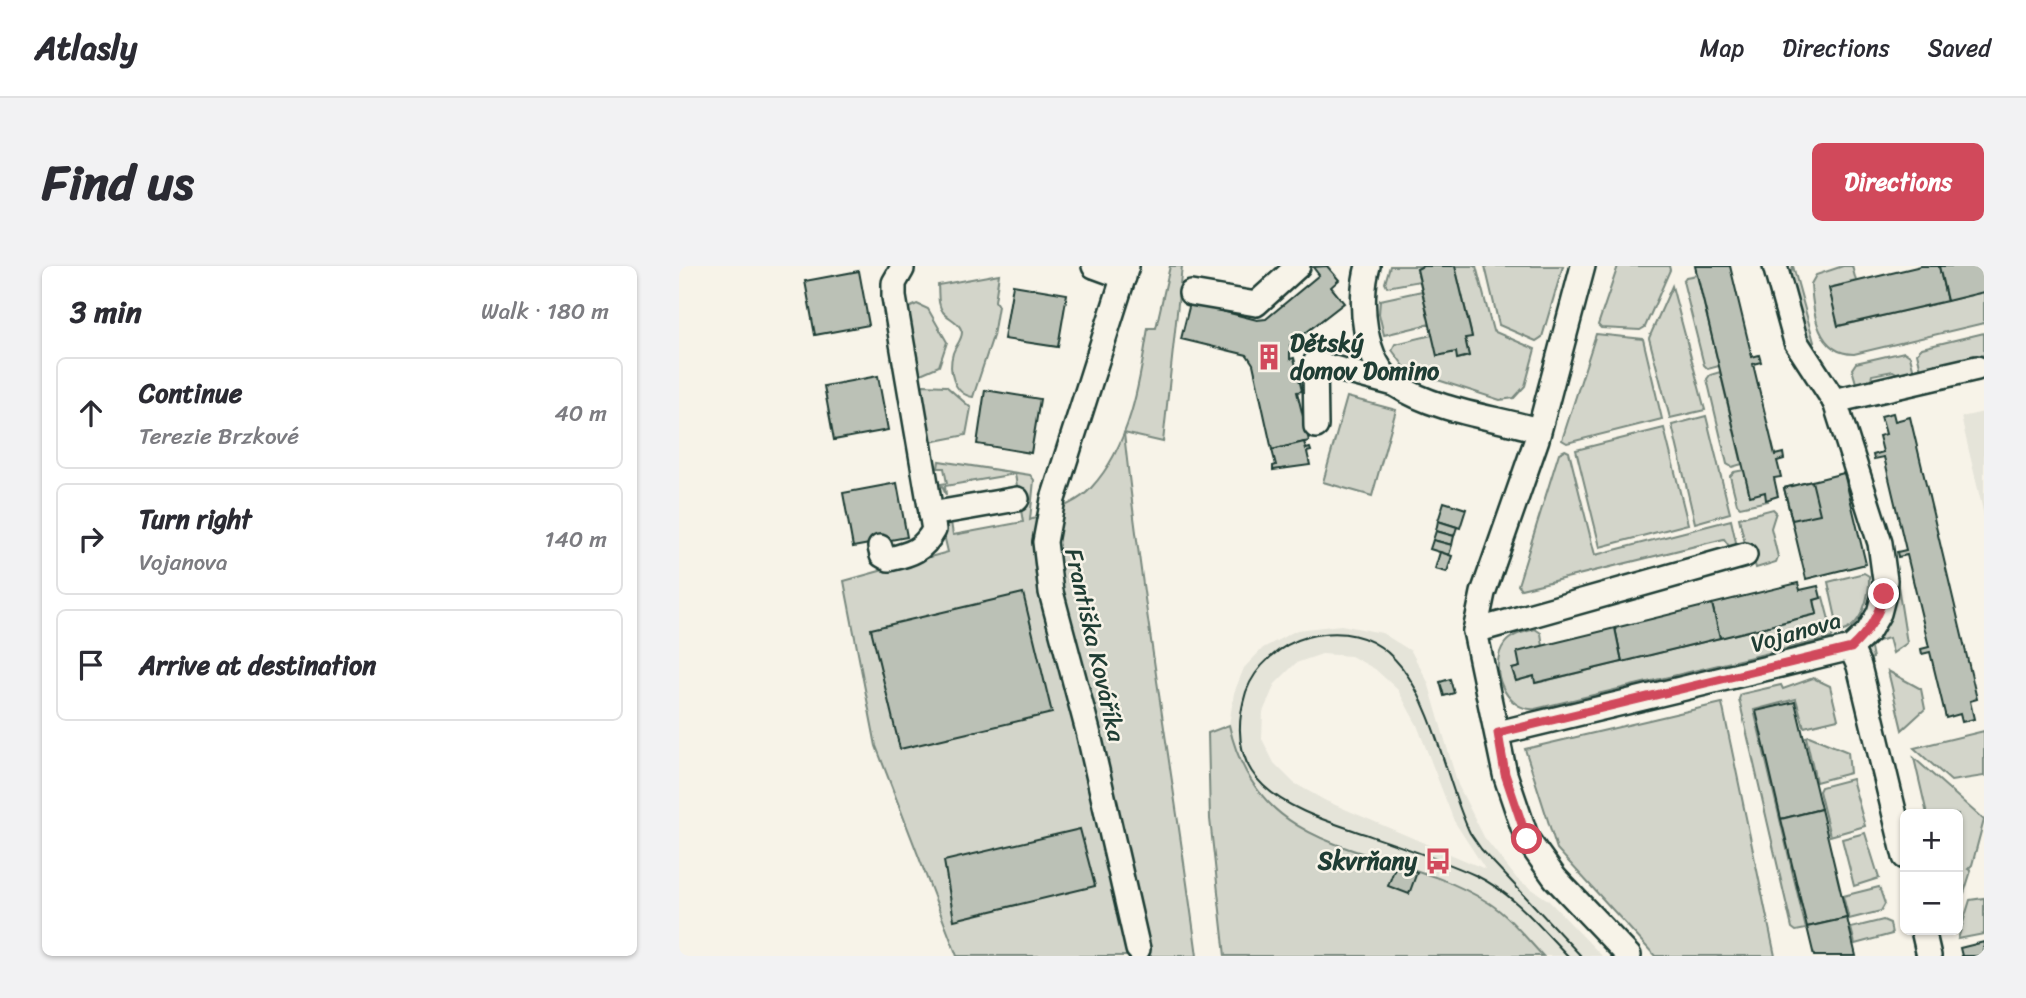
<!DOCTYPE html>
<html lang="en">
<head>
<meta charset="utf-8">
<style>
  body { margin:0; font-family:Sriracha,sans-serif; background:#f2f2f3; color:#2b2b33 }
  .controls { position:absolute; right:21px; bottom:21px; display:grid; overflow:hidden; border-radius:10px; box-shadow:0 2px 5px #0004 }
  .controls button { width:63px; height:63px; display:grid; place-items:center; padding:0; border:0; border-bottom:2px solid #e1e1e2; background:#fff; color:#2b2b33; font:35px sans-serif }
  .stop { position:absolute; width:21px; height:21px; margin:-16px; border:5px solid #d1495b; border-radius:50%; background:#fff }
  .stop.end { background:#d1495b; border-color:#fff; box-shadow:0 2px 7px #0008 }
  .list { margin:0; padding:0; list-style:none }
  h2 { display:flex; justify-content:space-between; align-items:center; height:91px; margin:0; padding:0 28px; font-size:30px }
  h2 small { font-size:23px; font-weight:400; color:#7c7c81 }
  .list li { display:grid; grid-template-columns:46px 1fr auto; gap:21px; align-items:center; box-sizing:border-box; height:112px; margin:0 14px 14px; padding:0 14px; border:2px solid #e1e1e2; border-radius:10px }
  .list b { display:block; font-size:26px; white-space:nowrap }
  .list p { margin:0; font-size:23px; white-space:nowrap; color:#7c7c81 }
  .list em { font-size:23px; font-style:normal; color:#7c7c81 }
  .icon { flex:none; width:38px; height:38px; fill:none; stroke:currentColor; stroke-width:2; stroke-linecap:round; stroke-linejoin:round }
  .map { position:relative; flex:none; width:1305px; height:690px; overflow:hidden; border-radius:10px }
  header { display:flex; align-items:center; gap:42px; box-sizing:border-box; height:98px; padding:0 35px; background:#fff; border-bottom:2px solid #e1e1e2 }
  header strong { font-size:33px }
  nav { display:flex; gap:38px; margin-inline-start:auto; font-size:24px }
  .intro { display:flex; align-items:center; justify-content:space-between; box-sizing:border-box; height:168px; padding:0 42px }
  h1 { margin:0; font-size:49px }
  .button { padding:18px 32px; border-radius:10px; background:#d1495b; color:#fff; font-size:24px; font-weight:700 }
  main { display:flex; gap:42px; padding:0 42px }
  aside { flex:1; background:#fff; border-radius:10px; box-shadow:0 2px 5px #0004 }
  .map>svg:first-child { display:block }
  .built { fill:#e5e4d9; fill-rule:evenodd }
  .green { fill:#d3d5ca; stroke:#79897f; stroke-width:2 }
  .building { fill:#bbc1b6; stroke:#1f3d34; stroke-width:2 }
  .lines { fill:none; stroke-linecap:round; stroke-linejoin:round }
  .minor-casing { stroke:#1f3d34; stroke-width:28 }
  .minor { stroke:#f7f3e8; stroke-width:23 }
  .tram { stroke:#1f3d34; stroke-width:2 }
  .route { stroke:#d1495b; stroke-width:9 }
  .labels { text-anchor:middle; stroke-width:5; stroke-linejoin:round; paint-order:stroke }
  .poi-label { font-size:24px; font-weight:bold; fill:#1f3d34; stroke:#f7f3e8; text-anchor:start }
  .street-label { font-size:24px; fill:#1f3d34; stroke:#f7f3e8 }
</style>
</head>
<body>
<header>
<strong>Atlasly</strong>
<nav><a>Map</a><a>Directions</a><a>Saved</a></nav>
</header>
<div class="intro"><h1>Find us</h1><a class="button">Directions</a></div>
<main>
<aside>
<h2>3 min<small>Walk · 180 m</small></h2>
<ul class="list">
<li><svg class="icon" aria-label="ahead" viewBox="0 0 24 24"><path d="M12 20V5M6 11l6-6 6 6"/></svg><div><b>Continue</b><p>Terezie Brzkové</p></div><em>40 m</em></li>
<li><svg class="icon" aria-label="right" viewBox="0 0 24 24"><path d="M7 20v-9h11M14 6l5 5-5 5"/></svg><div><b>Turn right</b><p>Vojanova</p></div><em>140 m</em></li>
<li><svg class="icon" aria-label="arrive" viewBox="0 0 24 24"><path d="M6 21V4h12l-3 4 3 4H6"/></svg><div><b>Arrive at destination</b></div></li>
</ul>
</aside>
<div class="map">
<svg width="1305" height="690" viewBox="0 0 1305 690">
  <rect width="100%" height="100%" fill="#f7f3e8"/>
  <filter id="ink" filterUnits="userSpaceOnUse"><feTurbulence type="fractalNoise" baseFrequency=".0143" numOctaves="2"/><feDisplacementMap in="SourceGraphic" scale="14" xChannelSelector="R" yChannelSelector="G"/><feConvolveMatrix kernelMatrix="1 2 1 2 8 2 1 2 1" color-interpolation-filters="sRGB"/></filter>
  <g filter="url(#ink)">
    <g class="built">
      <polygon points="1305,146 1305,249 1282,151"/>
      <path d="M662 359 703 367 732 385 749 416 779 519 805 571 838 613 869 634 923 690H864L811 638 787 625 666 581 603 552 577 525 556 489 550 459 555 427 565 402 584 382 618 364ZM643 388 672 390 696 403 719 424 738 459 775 555 806 603 647 535 615 517 595 497 583 473 584 446 596 418 617 397Z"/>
    </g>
    <g class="green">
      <path d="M491 0H503L484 176 445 167C464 342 495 515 518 690H278L197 480 165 315 269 286 263 260 266 256H272L274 269 344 256 336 208 266 220 267 229 262 218 268 217 265 202H259L260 195 351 209 355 214 351 254C371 246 398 238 412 222 451 180 461 116 469 62H477Z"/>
      <polygon points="711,0 744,0 745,1 738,3 741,15 708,21 706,17"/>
      <polygon points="776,0 797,0 814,65 856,83 846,120 835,132 821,134 737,107 725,100 713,84 716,78 753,69 777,86 779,93 790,90 786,72 793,70"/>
      <polygon points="806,0 884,0 863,71 857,75 820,59"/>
      <polygon points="939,0 990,0 991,4 966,61 961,64 922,62 919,59"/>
      <path d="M1114 0 1135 76 1131 79C1123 61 1105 18 1114 0Z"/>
      <path d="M1164 0H1173L1177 15 1150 22 1160 60 1305 26V57L1175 88C1139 88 1134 48 1132 18L1137 9Z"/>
      <path d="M320 8 316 35 319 40 314 70 294 131C274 128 269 104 274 87 277 79 283 74 283 66 281 56 270 53 264 46 258 38 260 28 259 19Z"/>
      <polygon points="1018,9 1040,100 1029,103 1025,99 1004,15 1007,11"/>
      <polygon points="993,20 1026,144 991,152 970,72"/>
      <polygon points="743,25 751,58 705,69 700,48 701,34"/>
      <polygon points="238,38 249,43 268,76 260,100 237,110 225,44"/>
      <polygon points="1305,67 1305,89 1242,104 1238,87 1243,82"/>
      <polygon points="917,68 964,73 983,153 888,177 883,174"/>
      <polygon points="1225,86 1231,90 1235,106 1221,109 1214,105 1193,109 1191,117 1177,117 1173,103 1177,97"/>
      <polygon points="1041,106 1063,198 1053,201 1048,198 1028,113 1031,109"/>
      <polygon points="245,119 267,120 292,142 287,169 251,176 239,122"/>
      <polygon points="668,131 717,144 693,230 644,216"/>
      <polygon points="1027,150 1051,247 1016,257 993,159"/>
      <polygon points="985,162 1009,258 921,281 897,184"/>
      <polygon points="886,184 890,186 916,289 1052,254 1059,285 1052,283 1045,273 842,323 839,319 880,187"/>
      <polygon points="1065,204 1086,226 1089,235 1061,241 1058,238 1051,210 1055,206"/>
      <polygon points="1094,243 1097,246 1092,262 1099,291 1097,296 1077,302 1071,281 1067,282 1060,252"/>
      <path d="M1185 307 1190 310C1191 329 1183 363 1160 366L1149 316Z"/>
      <polygon points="1218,314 1228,377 1214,387 1210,372 1191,377 1194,392 1188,394 1187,380"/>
      <path d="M1144 331 1154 369 1152 372 856 443C826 446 808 400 826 377 833 368 846 366 856 363L862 367 864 380 841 401 834 403 837 415 855 410 857 417 1138 348 1135 334Z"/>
      <polygon points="1209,405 1242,423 1246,443 1223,464"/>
      <polygon points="1134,412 1151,420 1159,453 1125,461 1117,433 1075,444 1127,663 1117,665 1113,662 1060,433 1062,428 1102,419 1104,423"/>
      <polygon points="1043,437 1096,690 976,690 878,583 846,483"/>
      <path d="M550 459C581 599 712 575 810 637 830 650 847 672 864 690H546L531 553 529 467Z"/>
      <polygon points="1305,465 1305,510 1272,515 1235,482"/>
      <polygon points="1130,470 1169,486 1171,507 1137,516 1127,471"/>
      <polygon points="1235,492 1305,554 1293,599 1289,603 1292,605 1285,627 1279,628 1279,548 1248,548"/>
      <polygon points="1173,513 1186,560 1151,570 1140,525 1142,521"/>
      <polygon points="1186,567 1200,612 1175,620 1163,573"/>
      <polygon points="1200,621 1206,638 1202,645 1170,653 1164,630"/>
      <polygon points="1305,632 1305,668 1279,673 1291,634"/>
      <polygon points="1204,654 1211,657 1213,668 1176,678 1172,662"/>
    </g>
    <g class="building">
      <polygon points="648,0 660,14 652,21 665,37 611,79 611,93 615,92 623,125 618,126 630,175 593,184 574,98 568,89 502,73 511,37 578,54 587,53 640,9 634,1"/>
      <polygon points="744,0 776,0 793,71 786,72 790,90 778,93 777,86 758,90 738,3"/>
      <polygon points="1016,0 1051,0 1073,91 1080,89 1082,96 1074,98 1096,189 1104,187 1105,193 1098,195 1102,211 1095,212 1099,230 1087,234 1086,226 1071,230"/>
      <polygon points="1242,0 1260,0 1268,35 1159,60 1150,22"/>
      <polygon points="1260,0 1305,0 1305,26 1268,35"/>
      <polygon points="180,5 190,59 136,69 126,15"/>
      <polygon points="334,19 388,28 379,81 325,73"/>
      <polygon points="199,110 209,164 155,174 145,120"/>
      <polygon points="306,124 361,133 352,187 298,178"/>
      <polygon points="1214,147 1216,155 1231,151 1298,433 1291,435 1295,453 1283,456 1281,448 1267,452 1251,386 1243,388 1242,383 1250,381 1228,289 1219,291 1218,286 1227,284 1205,191 1195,193 1194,189 1204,186 1200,170 1207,168 1202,150"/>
      <polygon points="625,176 627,183 631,182 632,185 628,186 631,199 594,204 594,200 597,199 593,184"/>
      <polygon points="1165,207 1187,298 1127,313 1105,222"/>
      <polygon points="1133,215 1141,248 1113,254 1105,222"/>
      <polygon points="218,217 228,271 174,281 164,227"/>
      <polygon points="765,236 787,243 781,262 759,255"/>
      <polygon points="759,255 778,261 775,270 757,265"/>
      <polygon points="757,265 775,270 773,279 754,274"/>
      <polygon points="754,274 773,279 770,289 751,283"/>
      <polygon points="761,286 773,290 768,306 756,303"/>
      <polygon points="1119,317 1121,324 1139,320 1142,332 1135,334 1138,348 1041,372 1033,338"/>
      <polygon points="344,327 373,447 221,483 192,363"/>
      <polygon points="1033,338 1041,372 943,396 936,362"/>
      <polygon points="936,362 943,396 856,417 855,410 837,415 833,403 841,401 838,386"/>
      <polygon points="771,413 775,427 765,430 761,416"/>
      <polygon points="1116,436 1142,543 1102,553 1077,445"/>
      <polygon points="1142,543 1168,652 1128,661 1102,553"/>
      <polygon points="401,563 416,620 275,654 265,595"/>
      <polygon points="717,599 738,606 730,628 709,620"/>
      <polygon points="1168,652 1177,690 1135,690 1128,661"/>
      <polygon points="1305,676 1305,690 1283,690 1281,682"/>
    </g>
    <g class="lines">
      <g class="minor-casing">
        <g id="minor">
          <polyline points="415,0 445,11"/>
          <polyline points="448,0 374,233 366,276 372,326 409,465 459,683"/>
          <path d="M689 0C679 34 684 97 717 119 757 145 814 151 859 164"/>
          <polyline points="904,0 858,173 804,327 796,365 826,508 848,573 876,612 950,690"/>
          <polyline points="512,27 577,38 619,0"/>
          <polyline points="1155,135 1298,102"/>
          <polyline points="637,160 636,97 715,118"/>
          <polyline points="252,248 338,233"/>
          <path d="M201 281 203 289 210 293C233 288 244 284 255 264L215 31V17L223 3"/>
          <polyline points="796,365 1066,289"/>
          <polyline points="1172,382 1180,400 1226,591"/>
          <polyline points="819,467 1172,382 1189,366 1200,347 1205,328 1206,314 1201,277 1156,136 1117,76 1096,0"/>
          <polyline points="1244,664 1250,690"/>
        </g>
      </g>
      <use href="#minor" class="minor"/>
      <path class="tram" d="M889 690C861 661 835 628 798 610 759 592 715 578 674 564 605 541 540 515 567 426 576 400 602 378 628 371 746 341 755 493 791 567L802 583 902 690"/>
    </g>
  </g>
  <g class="lines" filter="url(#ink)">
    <path class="route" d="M848 573 826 508 819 467 1172 382C1190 365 1199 351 1205 328"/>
  </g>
  <defs>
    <g id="building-bare" transform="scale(2.1)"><path d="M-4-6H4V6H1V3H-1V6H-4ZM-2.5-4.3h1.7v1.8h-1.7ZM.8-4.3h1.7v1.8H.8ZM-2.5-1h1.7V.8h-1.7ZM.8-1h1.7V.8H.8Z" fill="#d1495b" stroke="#f7f3e8" stroke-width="2.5" paint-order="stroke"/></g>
    <g id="bus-bare" transform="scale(2.1)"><path d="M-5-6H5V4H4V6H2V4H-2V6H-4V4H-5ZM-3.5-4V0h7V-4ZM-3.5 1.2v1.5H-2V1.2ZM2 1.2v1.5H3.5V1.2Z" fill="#d1495b" stroke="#f7f3e8" stroke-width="2.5" paint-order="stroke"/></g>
  </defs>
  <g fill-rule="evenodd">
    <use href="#building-bare" x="590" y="91"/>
    <use href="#bus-bare" x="759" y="595"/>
  </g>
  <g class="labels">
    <g class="poi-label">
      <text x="611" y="85">Dětský<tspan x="611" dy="28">domov Domino</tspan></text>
      <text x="738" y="603" text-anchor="end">Skvrňany</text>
    </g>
    <g class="street-label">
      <text transform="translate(1117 366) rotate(-16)" y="8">Vojanova</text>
      <text transform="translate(416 379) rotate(77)" y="8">Františka Kováříka</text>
    </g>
  </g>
</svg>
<div class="controls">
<button>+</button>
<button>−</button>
</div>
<div class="stop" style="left:848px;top:573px"></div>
<div class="stop end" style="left:1205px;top:328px"></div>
</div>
</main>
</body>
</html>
